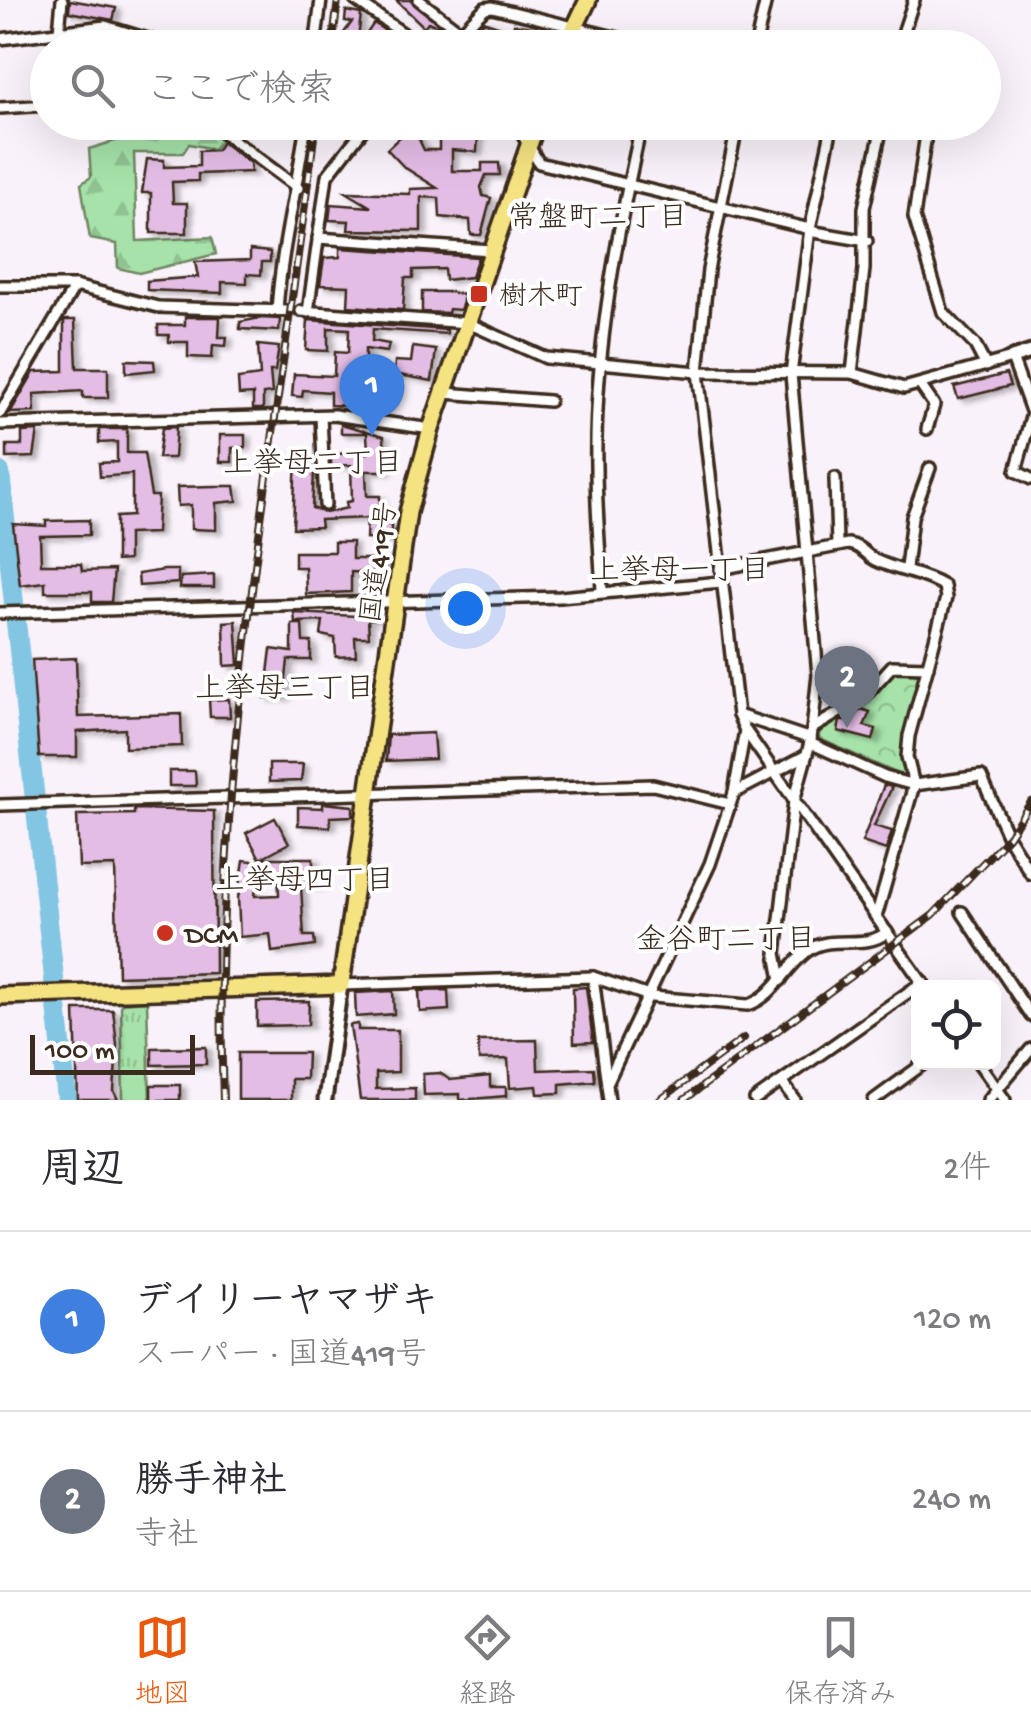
<!DOCTYPE html>
<html lang="ja">
<head>
<meta charset="utf-8">
<style>
  body { margin:0; font-family:"Gochi Hand","Klee One",sans-serif; background:#f2f2f3; color:#2b2b33 }
  .controls { position:absolute; right:30px; bottom:30px; display:grid; overflow:hidden; border-radius:15px; box-shadow:0 10px 40px #0002 }
  .controls button { width:90px; height:90px; display:grid; place-items:center; padding:0; border:0; border-bottom:2px solid #e1e1e2; background:#fff; color:#2b2b33; font:50px sans-serif }
  .scale { position:absolute; left:30px; bottom:25px; width:165px; box-sizing:border-box; padding-left:10px; border:5px solid #3b2a1e; border-top:0; font-size:28px; line-height:35px; white-space:nowrap; color:#3b2a1e; -webkit-text-stroke:8px #fff; paint-order:stroke }
  .you { position:absolute; left:465px; top:608px; width:35px; height:35px; margin:-25px; border:8px solid #fff; border-radius:50%; background:#1a73e8; box-shadow:0 0 0 15px #1a73e833 }
  .badge { display:grid; place-items:center; width:65px; height:65px; border-radius:50%; background:#ea580c; color:#fff; font-size:32px; font-weight:700 }
  .pin { position:absolute; translate:-50% -82px; filter:drop-shadow(0 2px 5px #0008) }
  .pin::after { content:''; position:absolute; top:52px; width:35px; height:30px; background:inherit; clip-path:polygon(0 0,100% 0,50% 100%) }
  .list { margin:0; padding:0; list-style:none }
  h2 { display:flex; justify-content:space-between; align-items:center; height:130px; margin:0; padding:0 40px; font-size:42px }
  h2 small { font-size:32px; font-weight:400; color:#7c7c81 }
  .list li { display:grid; grid-template-columns:65px 1fr auto; gap:30px; align-items:center; box-sizing:border-box; height:180px; padding:0 40px; border-top:2px solid #e1e1e2 }
  .list b { display:block; font-size:38px; white-space:nowrap }
  .list p { margin:0; font-size:32px; white-space:nowrap; color:#7c7c81 }
  .list em { font-size:32px; font-style:normal; color:#7c7c81 }
  .icon { flex:none; width:55px; height:55px; fill:none; stroke:currentColor; stroke-width:2; stroke-linecap:round; stroke-linejoin:round }
  .map { position:relative; flex:none; width:1031px; height:1100px; overflow:hidden }
  .search { position:absolute; background:#fff; box-shadow:0 10px 40px #0002; left:30px; right:30px; top:30px; height:110px; display:flex; align-items:center; gap:25px; box-sizing:border-box; padding:0 35px; border-radius:55px; color:#7c7c81; font-size:38px }
  .sheet { height:490px; background:#fff }
  nav { display:flex; justify-content:space-around; align-items:center; box-sizing:border-box; height:140px; border-top:2px solid #e1e1e2; background:#fff; font-size:28px; color:#7c7c81 }
  nav a { display:grid; justify-items:center; gap:5px }
  nav .on { color:#ea580c }
  .map>svg:first-child { display:block }
  .grass { fill:url(#grass-tufts); stroke:#708664; stroke-width:2.5 }
  .forest { fill:url(#forest-firs); stroke:#708664; stroke-width:2.5 }
  .park { fill:url(#park-crowns); stroke:#708664; stroke-width:2.5 }
  .lines { fill:none; stroke-linecap:round; stroke-linejoin:round }
  .river { stroke:#82c6e3; stroke-width:20 }
  .building { fill:#e4bde5; stroke:#3b2a1e; stroke-width:2.5; fill-rule:evenodd; filter:url(#shadow) }
  .minor-casing { stroke:#3b2a1e; stroke-width:16 }
  .tertiary-casing { stroke:#3b2a1e; stroke-width:19 }
  .trunk-casing { stroke:#3b2a1e; stroke-width:22 }
  .minor { stroke:#fff; stroke-width:9 }
  .tertiary { stroke:#fff; stroke-width:11 }
  .trunk { stroke:#f5e382; stroke-width:15 }
  .rail-casing { stroke:#3b2a1e; stroke-width:8 }
  .rail { stroke:#fff; stroke-width:4; stroke-dasharray:11; stroke-linecap:butt }
  .poi-dot { fill:#c8321e; stroke:#fff; stroke-width:4 }
  .labels { text-anchor:middle; stroke-width:8; stroke-linejoin:round; paint-order:stroke }
  .poi-label { font-size:28px; fill:#3b2a1e; stroke:#fff; text-anchor:start }
  .street-label { font-size:28px; fill:#3b2a1e; stroke:#fff }
  .neighbourhood-label { font-size:30px; fill:#3b2a1e; stroke:#fff }
</style>
</head>
<body>
<div class="map">
<svg width="1031" height="1100" viewBox="0 0 1031 1100">
  <defs>
    <pattern id="grass-tufts" width="24" height="20" patternUnits="userSpaceOnUse" patternTransform="scale(2.5)"><rect width="24" height="20" fill="#a6e2a9"/><path d="M3 7l-1-3M5 7V3M7 7l1-3M15 17l-1-3M17 17v-4M19 17l1-3" fill="none" stroke="#90c291"/></pattern>
    <pattern id="forest-firs" width="22" height="20" patternUnits="userSpaceOnUse" patternTransform="scale(2.5)"><rect width="22" height="20" fill="#a6e2a9"/><path d="M5 1l3.5 6h-7zM16 11l3.5 6h-7z" fill="#90c291"/></pattern>
    <pattern id="park-crowns" width="20" height="18" patternUnits="userSpaceOnUse" patternTransform="scale(2.5)"><rect width="20" height="18" fill="#a6e2a9"/><path d="M2 6a3 3 0 1 1 6 0M12 15a3 3 0 1 1 6 0" fill="none" stroke="#90c291"/></pattern>
    <filter id="shadow"><feDropShadow dx="5.5" dy="3" stdDeviation="2.5" flood-color="#0004"/></filter>
  </defs>
  <rect width="100%" height="100%" fill="#faf2fa"/>
  <filter id="ink" filterUnits="userSpaceOnUse"><feTurbulence type="fractalNoise" baseFrequency=".01" numOctaves="2"/><feDisplacementMap in="SourceGraphic" scale="20" xChannelSelector="R" yChannelSelector="G"/><feConvolveMatrix kernelMatrix="1 2 1 2 8 2 1 2 1" color-interpolation-filters="sRGB"/></filter>
  <g filter="url(#ink)">
    <polygon class="grass" points="147,1001 150,1100 123,1100 121,1003"/>
    <polygon class="forest" points="158,123 200,123 222,138 214,149 189,144 183,153 134,153 137,241 212,237 216,254 139,273 118,268 117,244 90,239 81,184 91,177 89,149 152,130"/>
    <polygon class="park" points="891,668 922,675 902,749 905,777 820,739 817,733 860,702"/>
    <g class="lines">
      <polyline class="river" points="0,472 67,1100"/>
    </g>
    <g class="building">
      <polygon points="70,0 116,8 113,20 69,12"/>
      <polygon points="396,0 411,0 444,29 428,22 424,27"/>
      <polygon points="346,11 361,14 357,48 338,41 352,22 345,21"/>
      <polygon points="483,21 512,31 514,24 537,28 537,35 557,38 554,48 488,48 494,39 479,33"/>
      <polygon points="374,23 409,48 357,48"/>
      <polygon points="393,122 411,122 424,150 439,150 439,139 449,139 450,133 478,135 477,152 452,150 452,171 482,171 482,163 499,163 500,175 486,175 481,187 483,196 491,198 481,235 471,235 470,220 440,217 439,198 421,197 421,231 348,230 349,221 329,220 331,204 371,207 346,192 410,194 410,189 437,188 404,167 387,149 400,137 389,127"/>
      <polygon points="222,142 250,163 251,172 198,174 198,181 172,182 173,203 187,203 187,233 151,233 151,193 142,193 147,159 164,160 164,167 199,166 199,151 217,150"/>
      <polygon points="340,248 478,257 471,277 445,280 444,269 413,270 413,278 405,278 403,310 348,306 349,286 320,285 324,258 340,257"/>
      <polygon points="250,250 270,252 270,262 262,262 261,275 247,274 247,283 222,282 222,293 147,290 147,281 198,277 195,262 250,260"/>
      <polygon points="422,292 451,292 463,295 463,302 460,310 449,309 448,313 422,312"/>
      <polygon points="185,317 220,317 219,337 227,337 226,346 213,345 212,358 188,357 188,342 169,342 169,335 158,335 158,325 185,325"/>
      <polygon points="260,318 280,319 279,331 240,329 240,322"/>
      <polygon points="64,320 75,320 77,368 108,368 108,398 83,398 83,391 34,394 35,412 10,413 34,372 64,371"/>
      <polygon points="308,320 447,330 447,334 373,329 372,341 389,344 387,352 365,349 365,368 351,367 350,406 330,405 330,392 303,390 302,397 292,396 294,374 334,376 335,352 348,353 349,329 328,328 328,351 306,350"/>
      <polygon points="258,345 279,347 275,371 270,371 272,393 263,394 263,409 253,409 253,394 239,395 238,379 260,376"/>
      <polygon points="413,347 436,350 432,381 394,374 395,361 411,362"/>
      <polygon points="126,360 154,361 155,370 126,373"/>
      <polygon points="1006,374 1010,386 958,399 954,387"/>
      <polygon points="341,424 384,436 386,471 366,471 367,496 380,496 380,524 391,525 391,540 366,539 367,518 320,520 321,527 293,528 296,456 308,455 308,473 314,473 312,508 326,513 347,508 346,502 352,501 351,465 331,466 331,454 368,453 367,433 341,433"/>
      <polygon points="176,427 174,458 158,458 162,428"/>
      <polygon points="99,429 127,429 127,453 144,453 151,496 158,496 156,533 128,534 128,560 116,561 116,517 132,516 132,474 100,477 99,463 117,462 117,442 99,443"/>
      <polygon points="38,431 34,457 7,458 7,445 22,445 22,432"/>
      <polygon points="220,435 245,435 245,447 232,448 232,462 220,462"/>
      <polygon points="214,486 235,486 237,501 216,503 216,530 191,529 191,505 178,506 177,487"/>
      <polygon points="89,520 89,535 40,536 41,564 81,564 82,571 114,570 111,602 92,602 92,592 45,592 45,582 20,585 13,524 46,526 46,521"/>
      <polygon points="334,542 352,542 352,559 385,559 384,573 351,572 351,592 306,594 305,567 295,567 295,552 334,552"/>
      <polygon points="164,570 178,570 178,583 139,586 138,574"/>
      <polygon points="214,575 214,588 180,588 181,577"/>
      <polygon points="374,610 375,619 368,619 369,637 355,637 356,656 336,657 335,638 321,635 323,621 295,622 294,613 357,616 356,611"/>
      <polygon points="236,621 239,665 225,666 224,622"/>
      <polygon points="292,624 302,624 303,642 311,642 311,660 288,660 284,697 265,698 271,649 292,652"/>
      <polygon points="76,658 78,717 181,714 182,746 125,748 125,729 77,732 77,757 39,757 32,660"/>
      <polygon points="229,699 230,717 210,717 209,700"/>
      <polygon points="861,709 870,712 864,726 876,729 873,740 838,731 840,721 848,721"/>
      <polygon points="433,733 435,759 386,761 388,735"/>
      <polygon points="269,764 303,764 301,781 269,782"/>
      <polygon points="169,771 195,771 196,786 169,786"/>
      <polygon points="884,785 892,787 874,826 892,831 886,850 862,842"/>
      <polygon points="323,803 353,806 353,816 330,817 330,827 298,825 298,807 323,808"/>
      <polygon points="134,809 214,811 215,973 118,976 115,866 79,867 77,815 134,814"/>
      <path d="M275 818 289 843 261 858H313V874H321L322 886H301L304 936H314L315 946 272 952 270 934 240 937 238 898 244 860 262 862 246 833ZM278 873 279 895 255 896 257 874Z"/>
      <polygon points="586,987 593,1042 574,1043 573,988"/>
      <polygon points="448,990 449,1010 420,1012 419,991"/>
      <polygon points="393,991 394,1014 356,1017 355,993"/>
      <polygon points="309,1001 308,1025 257,1026 257,1002"/>
      <polygon points="75,1010 113,1010 117,1045 114,1091 118,1100 78,1100"/>
      <polygon points="358,1024 358,1030 398,1030 398,1072 376,1073 376,1089 415,1088 415,1100 360,1100 350,1025"/>
      <polygon points="537,1040 538,1070 594,1068 595,1081 560,1084 560,1093 538,1094 537,1086 510,1088 508,1059 479,1060 478,1041"/>
      <polygon points="206,1047 206,1064 152,1065 152,1048"/>
      <polygon points="238,1053 307,1053 306,1079 291,1079 291,1100 238,1100"/>
      <polygon points="440,1073 450,1080 490,1076 490,1087 506,1087 506,1096 460,1100 460,1094 424,1095 423,1074"/>
      <rect x="151" y="1085" width="29" height="15"/>
    </g>
    <g class="lines">
      <g class="minor-casing">
        <g id="minor">
          <polyline points="355,0 424,48"/>
          <polyline points="419,0 461,32"/>
          <polyline points="59,31 62,0"/>
          <polyline points="0,39 105,26 177,48"/>
          <polyline points="315,48 321,0"/>
          <polyline points="445,48 485,8 492,7 659,48"/>
          <polyline points="755,48 766,0"/>
          <polyline points="822,48 823,46"/>
          <polyline points="898,48 914,0"/>
          <polyline points="0,108 48,105"/>
          <polyline points="122,122 130,132 148,122"/>
          <polyline points="209,122 298,188"/>
          <polyline points="515,122 539,163 810,229"/>
          <polyline points="738,122 708,270 698,372 738,715 745,730 926,988"/>
          <polyline points="922,122 925,141 914,217 943,312 975,345 986,366"/>
          <polyline points="809,231 867,241"/>
          <polyline points="318,238 491,250"/>
          <polyline points="0,286 75,286 158,307 287,311"/>
          <path d="M277 311C281 247 298 186 306 122"/>
          <polyline points="301,311 468,323 546,358 698,372 852,373 904,388 1012,358 1031,411"/>
          <polyline points="308,312 327,176 369,122"/>
          <polyline points="852,373 864,269 864,208 883,122"/>
          <polyline points="921,386 934,405 927,429"/>
          <polyline points="445,393 549,401"/>
          <polyline points="0,413 75,286"/>
          <polyline points="321,416 325,505"/>
          <polyline points="1031,417 1016,471 1031,479"/>
          <polyline points="0,424 334,415 431,429"/>
          <polyline points="835,478 837,544"/>
          <polyline points="906,568 912,517 930,468"/>
          <path d="M720 569 848 544C862 546 864 554 875 560 897 571 922 573 944 586L946 598 909 736 907 757 914 785 876 917"/>
          <path d="M602 591C600 550 596 508 596 467 594 352 617 234 642 122"/>
          <polyline points="0,613 560,597 721,582"/>
          <polyline points="738,715 811,739"/>
          <polyline points="813,728 862,699 892,666 928,667"/>
          <polyline points="810,743 885,777 914,785 981,776 1008,837 1031,874"/>
          <polyline points="734,793 805,756"/>
          <polyline points="0,805 653,785 730,804"/>
          <polyline points="962,912 1031,1016"/>
          <polyline points="593,977 609,1100"/>
          <polyline points="781,980 776,953 794,801 811,739 818,675 791,374 810,229 833,122"/>
          <path d="M341 985 593 977 652 997 748 1005C776 996 787 963 812 948 834 935 866 950 887 932"/>
          <polyline points="978,1062 1005,1100"/>
          <polyline points="608,1081 710,864 734,793 745,730"/>
          <polyline points="782,1082 795,1100"/>
          <polyline points="755,1100 923,982"/>
          <polyline points="874,1100 926,1062"/>
          <polyline points="988,1100 1031,1049"/>
        </g>
      </g>
      <g class="tertiary-casing">
        <g id="tertiary">
          <polyline points="1012,358 1031,352"/>
          <polyline points="325,1100 341,985"/>
        </g>
      </g>
      <g class="trunk-casing">
        <g id="trunk">
          <polyline points="565,48 588,0"/>
          <polyline points="0,996 341,985 408,512 431,429 537,122"/>
        </g>
      </g>
      <use href="#minor" class="minor"/>
      <use href="#tertiary" class="tertiary"/>
      <use href="#trunk" class="trunk"/>
      <g class="rail-casing">
        <g id="rail">
          <polyline points="332,48 338,0"/>
          <path d="M223 1100C211 774 275 445 316 122"/>
          <polyline points="660,1100 744,1038"/>
          <polyline points="684,1100 933,915 1008,837 1031,802"/>
        </g>
      </g>
      <use href="#rail" class="rail"/>
    </g>
  </g>
  <g class="poi-dot">
    <rect x="469" y="284" width="20" height="20" rx="5"/>
    <circle cx="165" cy="933" r="10"/>
  </g>
  <g class="labels">
    <g class="poi-label">
      <text x="499" y="304">樹木町</text>
      <text x="185" y="943">DCM</text>
    </g>
    <g class="street-label">
      <text transform="translate(377 562) rotate(-82)" y="10">国道419号</text>
    </g>
    <g class="neighbourhood-label">
      <text x="598" y="226">常盤町二丁目</text>
      <text x="313" y="472">上挙母二丁目</text>
      <text x="680" y="579">上挙母一丁目</text>
      <text x="285" y="697">上挙母三丁目</text>
      <text x="305" y="889">上挙母四丁目</text>
      <text x="726" y="948">金谷町二丁目</text>
    </g>
  </g>
</svg>
<div class="controls">
<button><svg class="icon" aria-label="locate" viewBox="0 0 24 24"><circle cx="12" cy="12" r="6"/><path d="M12 2v4M12 18v4M2 12h4M18 12h4"/></svg></button>
</div>
<div class="scale">100 m</div>
<div class="you"></div>
<div class="pin badge" style="left:372px;top:436px;background:#3f7fe0">1</div>
<div class="pin badge" style="left:847px;top:728px;background:#6b7280">2</div>
<div class="search"><svg class="icon" aria-label="search" viewBox="0 0 24 24"><circle cx="10" cy="10" r="6"/><path d="M15 15l6 6"/></svg>ここで検索</div>
</div>
<section class="sheet">
<h2>周辺<small>2件</small></h2>
<ul class="list">
<li><span class="badge" style="background:#3f7fe0">1</span><div><b>デイリーヤマザキ</b><p>スーパー · 国道419号</p></div><em>120 m</em></li>
<li><span class="badge" style="background:#6b7280">2</span><div><b>勝手神社</b><p>寺社</p></div><em>240 m</em></li>
</ul>
</section>
<nav>
<a class="on"><svg class="icon" aria-label="map" viewBox="0 0 24 24"><path d="M3 6l6-2 6 2 6-2v14l-6 2-6-2-6 2zM9 4v14M15 6v14"/></svg>地図</a>
<a><svg class="icon" aria-label="directions" viewBox="0 0 24 24"><path d="M12 3l9 9-9 9-9-9zM9 14v-3h6M13 9l2 2-2 2"/></svg>経路</a>
<a><svg class="icon" aria-label="saved" viewBox="0 0 24 24"><path d="M7 4h10v16l-5-4-5 4z"/></svg>保存済み</a>
</nav>
</body>
</html>
